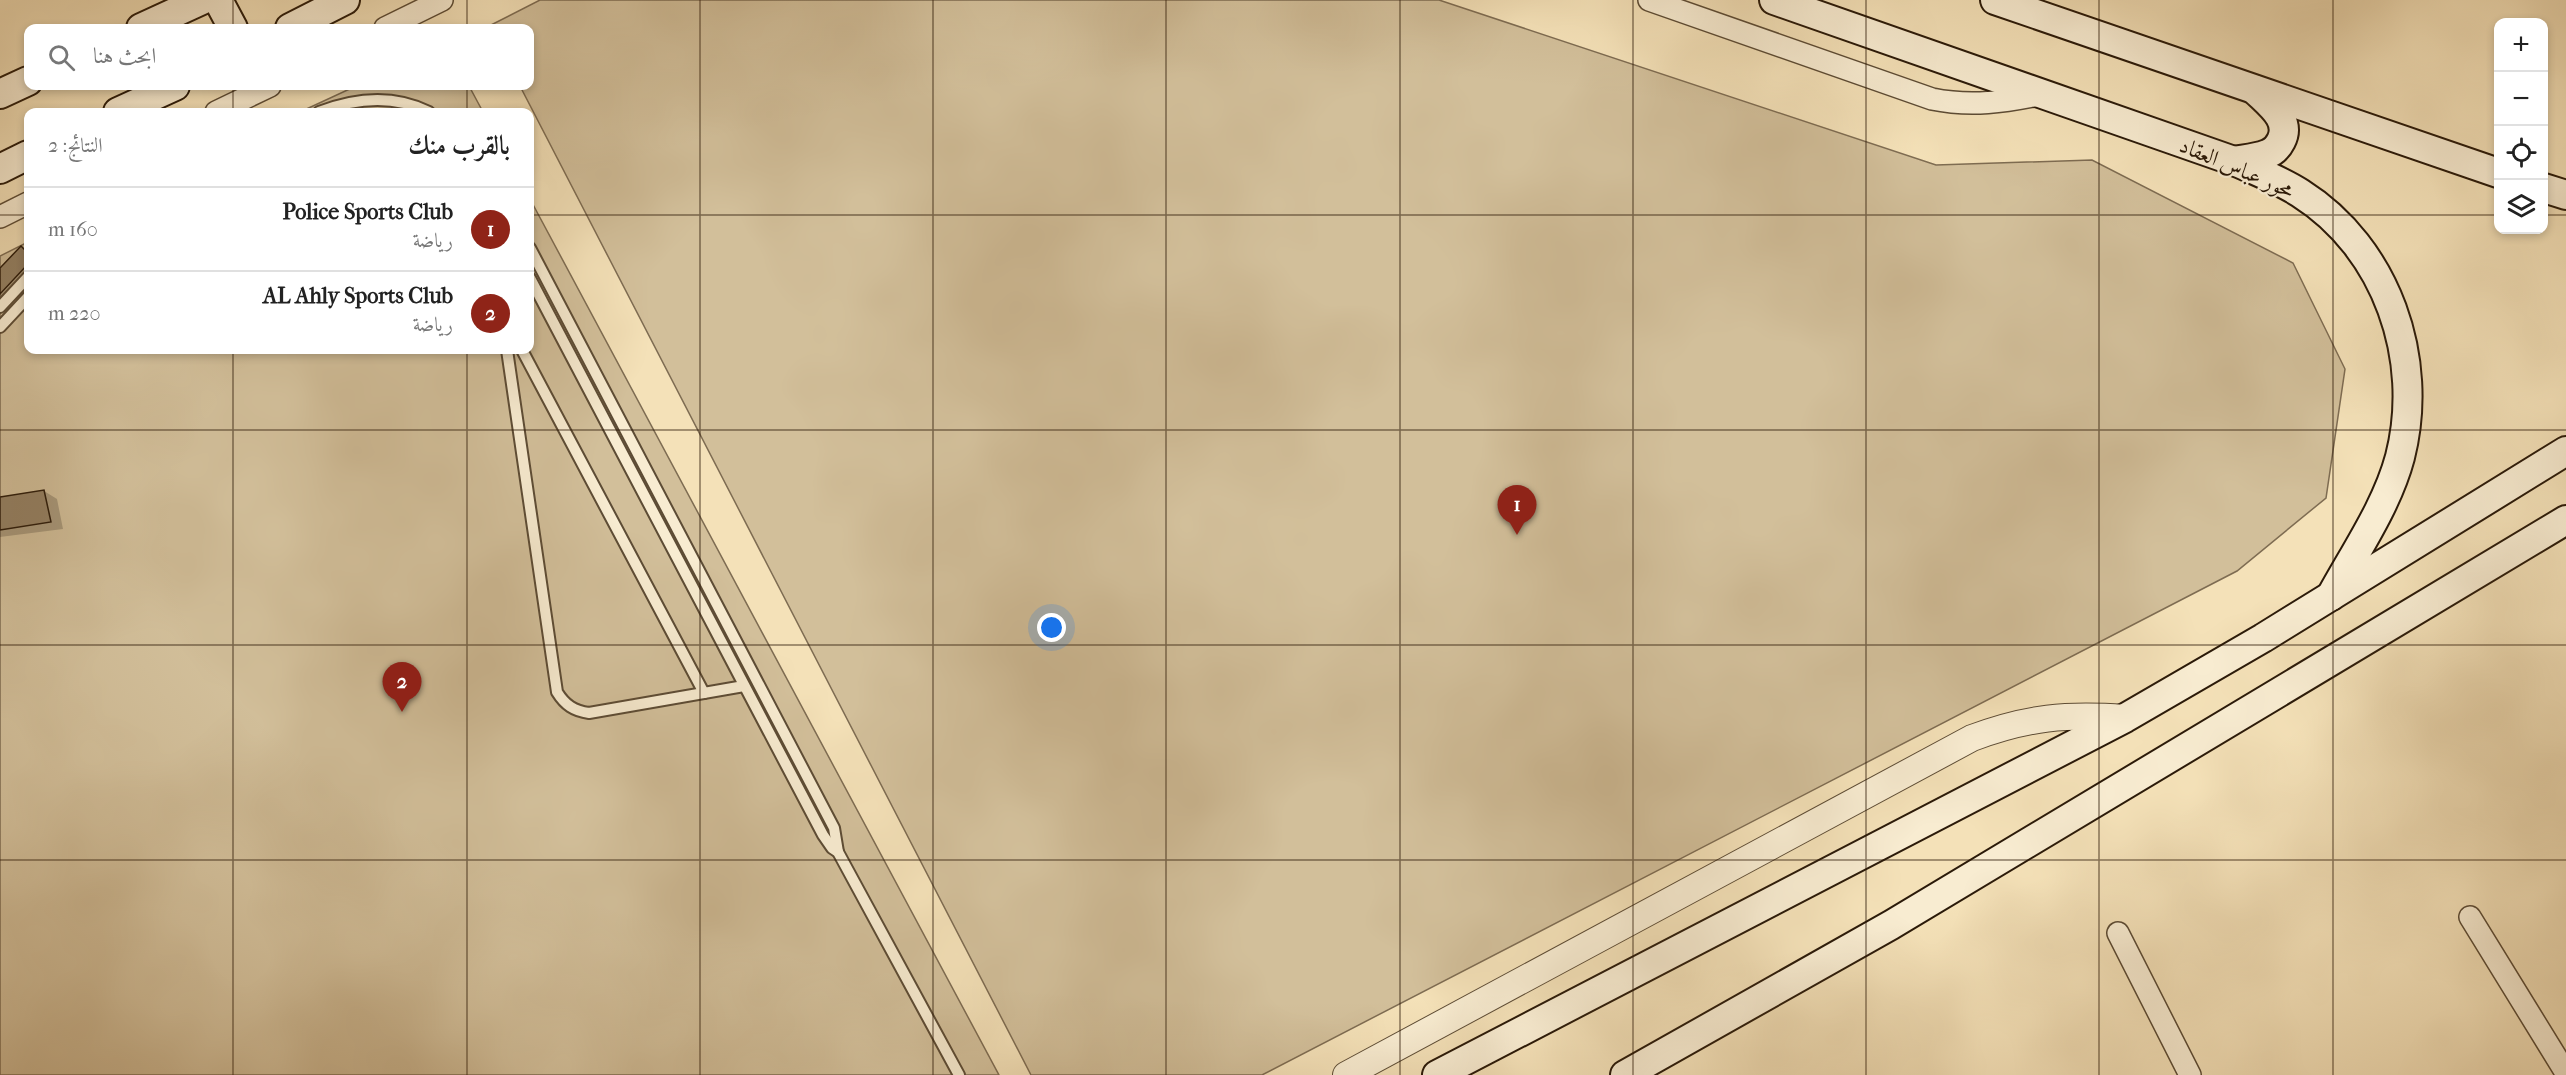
<!DOCTYPE html>
<html lang="ar">
<head>
<meta charset="utf-8">
<style>
  body { margin:0; font-family:"IM FELL French Canon",Amiri,serif; background:#f2f2f2; color:#222; direction:rtl }
  .controls { position:absolute; right:18px; top:18px; display:grid; overflow:hidden; border-radius:12px; box-shadow:0 3px 9px #0003 }
  .controls button { width:54px; height:54px; display:grid; place-items:center; padding:0; border:0; border-bottom:2px solid #e0e0e0; background:#fff; color:#222; font:30px sans-serif }
  .you { position:absolute; left:1052px; top:628px; width:21px; height:21px; margin:-15px; border:4px solid #fff; border-radius:50%; background:#1a73e8; box-shadow:0 0 0 9px #1a73e833 }
  .badge { display:grid; place-items:center; width:39px; height:39px; border-radius:50%; background:#8f2418; color:#fff; font-size:20px; font-weight:700 }
  .pin { position:absolute; translate:-50% -50px; filter:drop-shadow(0 2px 3px #0008) }
  .pin::after { content:''; position:absolute; top:32px; width:21px; height:18px; background:inherit; clip-path:polygon(0 0,100% 0,50% 100%) }
  .list { margin:0; padding:0; list-style:none }
  h2 { display:flex; justify-content:space-between; align-items:center; height:78px; margin:0; padding:0 24px; font-size:26px }
  h2 small { font-size:20px; font-weight:400; color:#767676 }
  .list li { display:grid; grid-template-columns:39px 1fr auto; gap:18px; align-items:center; box-sizing:border-box; height:84px; padding:0 24px; border-top:2px solid #e0e0e0 }
  .list b { display:block; font-size:22px; white-space:nowrap }
  .list p { margin:0; font-size:20px; white-space:nowrap; color:#767676 }
  .list em { font-size:20px; font-style:normal; color:#767676 }
  .icon { flex:none; width:33px; height:33px; fill:none; stroke:currentColor; stroke-width:2; stroke-linecap:round; stroke-linejoin:round }
  .map { position:relative; flex:none; width:2566px; height:1075px; overflow:hidden; direction:ltr }
  .search { position:absolute; background:#fff; box-shadow:0 3px 9px #0003; left:24px; top:24px; width:510px; height:66px; display:flex; align-items:center; gap:15px; box-sizing:border-box; padding:0 21px; border-radius:12px; color:#767676; font-size:22px }
  .panel { position:absolute; background:#fff; box-shadow:0 3px 9px #0003; left:24px; top:108px; width:510px; height:246px; border-radius:12px; direction:rtl }
  .map>svg:first-child { display:block }
  .pitch { fill:#d2bf9a; stroke:#7e6c52; stroke-width:1.5 }
  .shadow { fill:#0003 }
  .building { fill:#948164; stroke:#2b1a09; stroke-width:1.5 }
  .lines { fill:none; stroke-linecap:round; stroke-linejoin:round }
  .service-casing { stroke:#5d4c35; stroke-width:14 }
  .minor-casing { stroke:#5d4c35; stroke-width:24 }
  .tertiary-casing { stroke:#5d4c35; stroke-width:28 }
  .secondary-casing { stroke:#2b1a09; stroke-width:32 }
  .service { stroke:#f8ecd1; stroke-width:10 }
  .minor { stroke:#f8ecd1; stroke-width:21 }
  .tertiary { stroke:#f8ecd1; stroke-width:26 }
  .secondary { stroke:#f8ecd1; stroke-width:28 }
  .grid { fill:none; stroke:#2b1a09; stroke-width:1.5; stroke-opacity:0.55 }
  .labels { text-anchor:middle; stroke-width:4.5; stroke-linejoin:round; paint-order:stroke }
  .street-label { font-size:22px; fill:#2b1a09; stroke:#f8ecd1 }
</style>
</head>
<body>
<div class="map">
<svg width="2566" height="1075" viewBox="0 0 2566 1075">
  <rect width="100%" height="100%" fill="#f4e1b8"/>
  <filter id="stains"><feTurbulence type="fractalNoise" baseFrequency=".00333" numOctaves="4"/><feColorMatrix values="0 0 0 0 .2 0 0 0 0 .09 0 0 0 0 .02 0 0 0 .5 -.17"/></filter>
  <radialGradient id="worn" r=".72"><stop offset=".6" stop-color="#630" stop-opacity="0"/><stop offset="1" stop-color="#630" stop-opacity=".3"/></radialGradient>
  <g class="pitch">
    <polygon points="540,0 1439,0 1936,165 2092,160 2293,263 2345,369 2326,498 2237,571 1262,1075 1031,1075 520,86 530,86 530,28 491,28 489,26"/>
    <polygon points="356,86 469,86 483,112 300,112"/>
    <polygon points="530,199 999,1075 0,1075 0,256 28,242 28,350 530,350"/>
  </g>
  <g class="shadow">
    <polygon points="21,248 28,252 28,273 0,302 0,271"/>
    <polygon points="44,491 57,499 63,529 0,537 0,498"/>
  </g>
  <g class="building">
    <polygon points="21,246 28,253 28,264 0,294 0,268"/>
    <polygon points="44,490 51,522 0,530 0,497"/>
  </g>
  <g class="lines">
    <g class="service-casing">
      <g id="service">
        <path d="M319 112C355 98 393 94 429 112"/>
        <polyline points="530,248 834,828 838,852"/>
        <polyline points="530,278 823,835 832,848 838,852 959,1075"/>
        <polyline points="0,307 28,277"/>
        <polyline points="0,327 28,297"/>
        <path d="M507 350 557 692C565 705 574 711 589 713L744 686"/>
        <polyline points="522,350 704,693"/>
      </g>
    </g>
    <g class="minor-casing">
      <g id="minor">
        <path d="M1649 0 1932 99C1971 107 2005 102 2043 94"/>
        <polyline points="385,28 442,0"/>
        <polyline points="216,112 270,86"/>
        <polyline points="0,217 28,203"/>
        <polyline points="2470,917 2566,1073"/>
        <polyline points="2118,933 2190,1075"/>
      </g>
    </g>
    <g class="tertiary-casing">
      <path id="tertiary" d="M1346 1075 1972 738C2028 717 2066 714 2125 718"/>
    </g>
    <g class="secondary-casing">
      <g id="secondary">
        <polyline points="218,0 233,28"/>
        <path d="M1774 0 2234 161C2256 171 2280 180 2300 193 2387 248 2425 359 2400 457 2387 506 2355 552 2331 596"/>
        <polyline points="1995,0 2498,173"/>
        <polyline points="141,28 202,0"/>
        <polyline points="290,28 345,0"/>
        <polyline points="0,94 28,81"/>
        <polyline points="118,112 175,86"/>
        <path d="M2234 161C2245 159 2257 158 2267 154 2273 152 2278 147 2281 141 2292 120 2269 104 2255 90"/>
        <polyline points="0,169 28,155"/>
        <polyline points="2544,188 2566,195"/>
        <polyline points="1437,1075 2125,718 2263,638 2566,451"/>
        <polyline points="1625,1075 1891,925 2566,520"/>
      </g>
    </g>
    <use href="#service" class="service"/>
    <use href="#minor" class="minor"/>
    <use href="#tertiary" class="tertiary"/>
    <use href="#secondary" class="secondary"/>
  </g>
  <path class="grid" d="M233 0V28M467 0V28M700 0V1075M933 0V1075M1166 0V1075M1400 0V1075M1633 0V1075M1866 0V1075M2099 0V1075M2333 0V1075M233 86V112M467 86V112M0 215H28M530 215H2498M2544 215H2566M233 350V1075M467 350V1075M0 430H2566M0 645H2566M0 860H2566"/>
  <g class="labels">
    <g class="street-label">
      <text transform="translate(2237 167) rotate(23)" y="8">محور عباس العقاد</text>
    </g>
  </g>
  <rect width="100%" height="100%" filter="url(#stains)"/>
  <rect width="100%" height="100%" fill="url(#worn)"/>
</svg>
<div class="controls">
<button>+</button>
<button>−</button>
<button><svg class="icon" aria-label="locate" viewBox="0 0 24 24"><circle cx="12" cy="12" r="6"/><path d="M12 2v4M12 18v4M2 12h4M18 12h4"/></svg></button>
<button><svg class="icon" aria-label="layers" viewBox="0 0 24 24"><path d="M12 4l9 5-9 5-9-5zM3 14l9 5 9-5"/></svg></button>
</div>
<div class="you"></div>
<div class="pin badge" style="left:1517px;top:535px">1</div>
<div class="pin badge" style="left:402px;top:712px">2</div>
<div class="search"><svg class="icon" aria-label="search" viewBox="0 0 24 24"><circle cx="10" cy="10" r="6"/><path d="M15 15l6 6"/></svg>ابحث هنا</div>
<section class="panel">
<h2>بالقرب منك<small>النتائج: 2</small></h2>
<ul class="list">
<li><span class="badge">1</span><div><b>Police Sports Club</b><p>رياضة</p></div><em>160 m</em></li>
<li><span class="badge">2</span><div><b>AL Ahly Sports Club</b><p>رياضة</p></div><em>220 m</em></li>
</ul>
</section>
</div>
</body>
</html>
